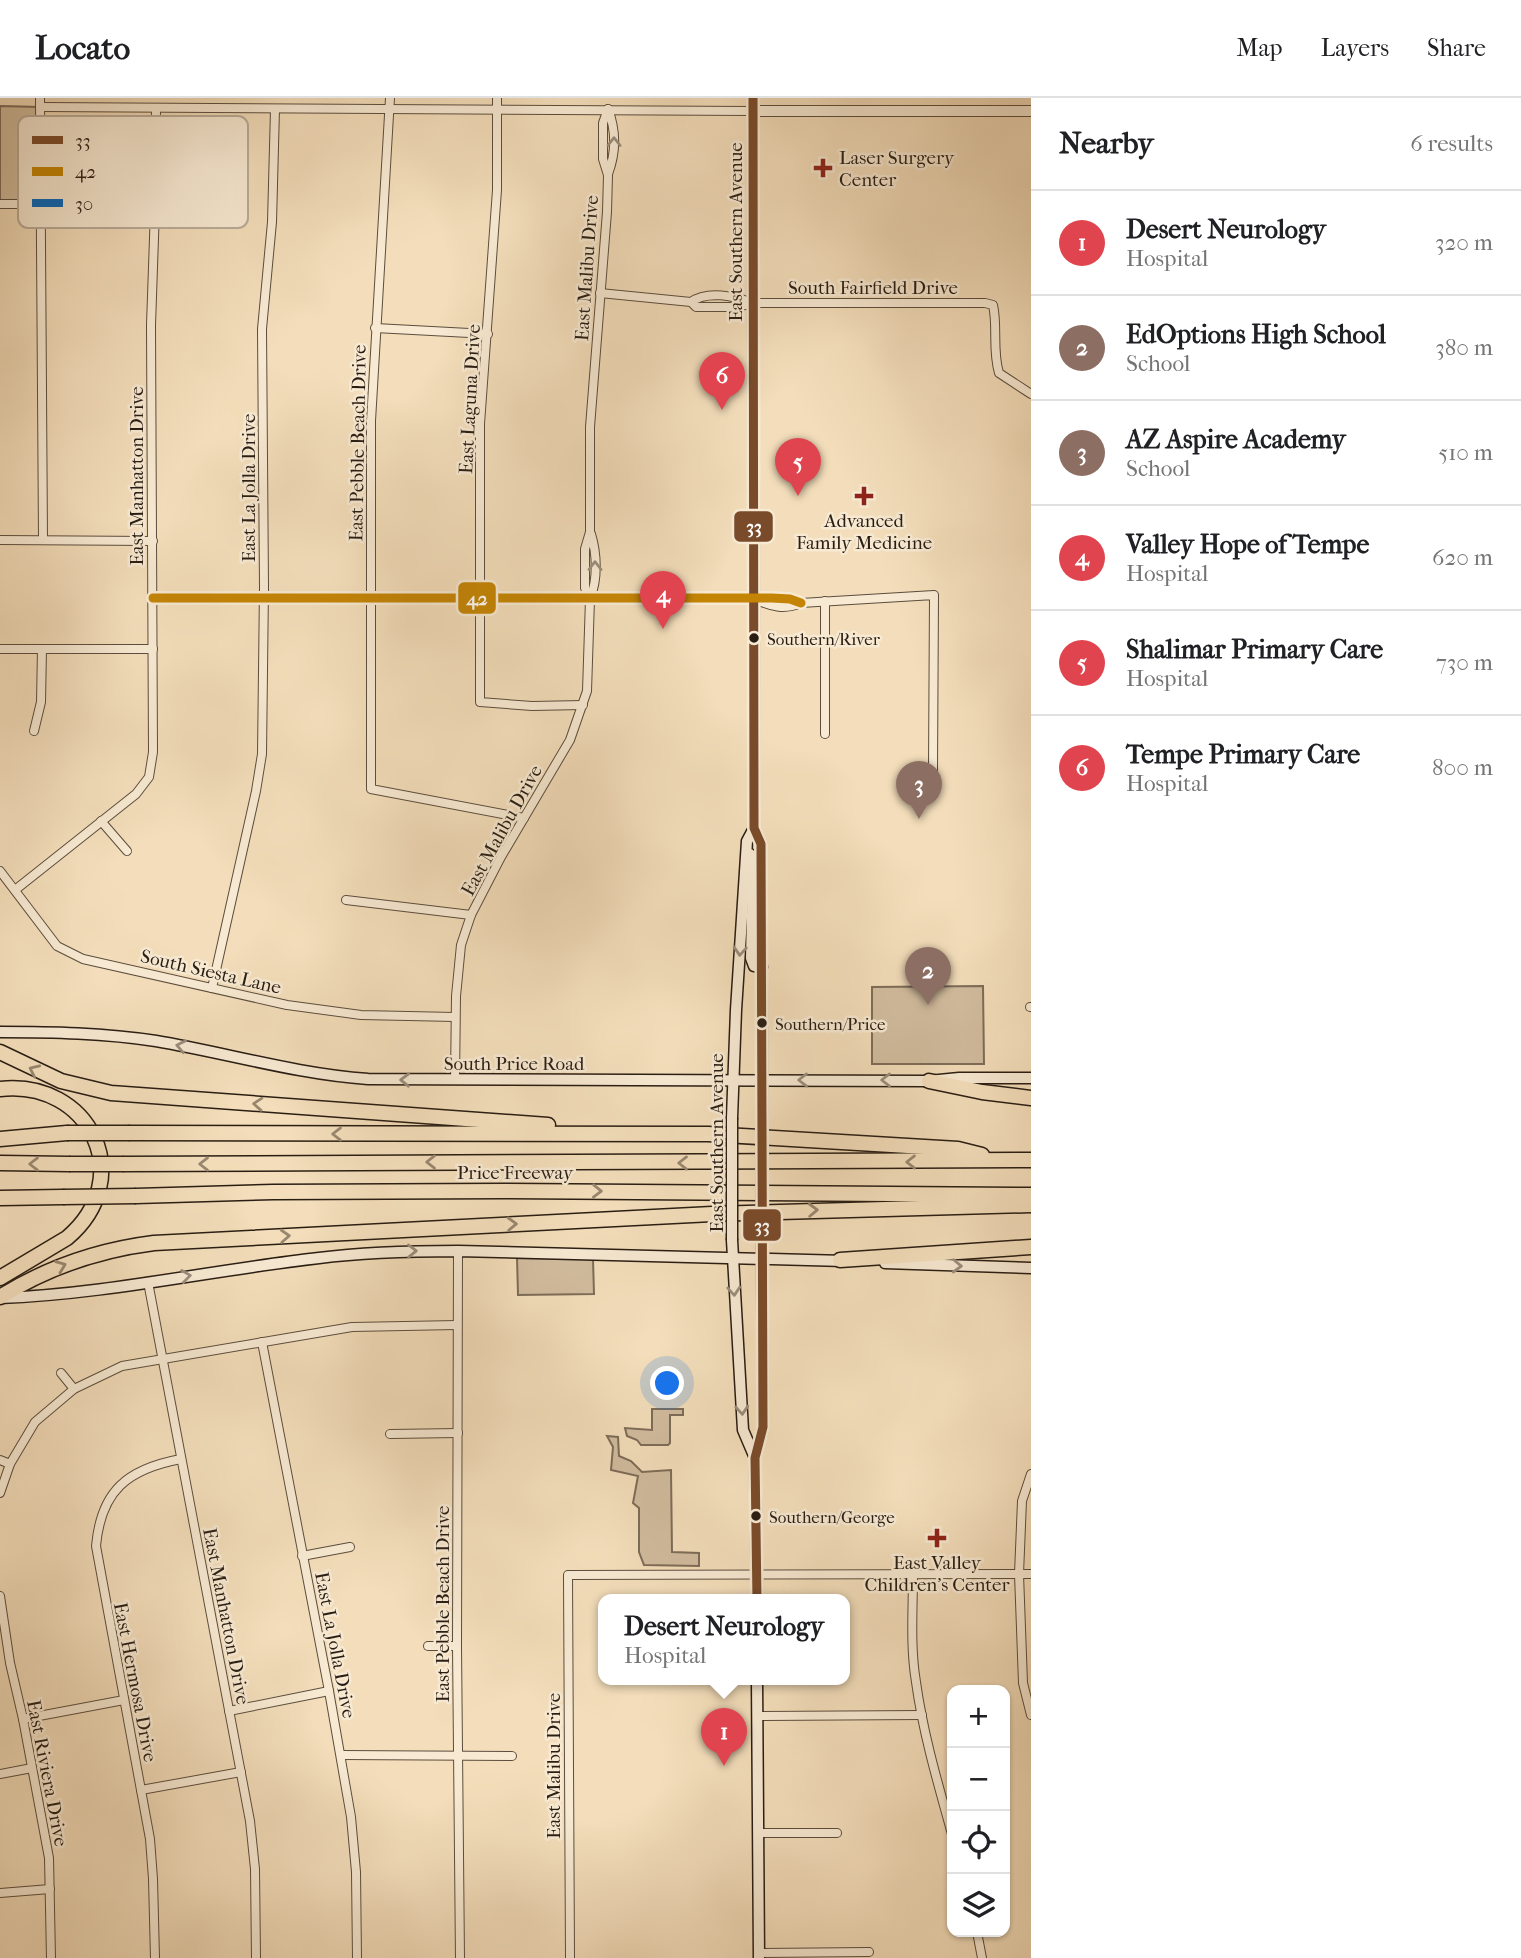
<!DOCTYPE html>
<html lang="en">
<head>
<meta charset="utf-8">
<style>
  body { margin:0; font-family:"IM FELL French Canon",serif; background:#f6f6f6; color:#202124 }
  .controls { position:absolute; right:21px; bottom:21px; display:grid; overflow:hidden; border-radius:14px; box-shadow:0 2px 5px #0004 }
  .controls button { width:63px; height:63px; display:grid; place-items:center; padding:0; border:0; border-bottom:2px solid #e0e0e0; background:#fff; color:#202124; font:35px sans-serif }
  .you { position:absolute; left:668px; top:1286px; width:24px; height:24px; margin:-18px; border:5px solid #fff; border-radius:50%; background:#1a73e8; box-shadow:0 0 0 10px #1a73e833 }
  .badge { display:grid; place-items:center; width:46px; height:46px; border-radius:50%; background:#0b8043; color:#fff; font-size:23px; font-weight:700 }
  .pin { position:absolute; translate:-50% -58px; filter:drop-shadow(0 2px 4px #0008) }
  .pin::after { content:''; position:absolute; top:37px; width:24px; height:21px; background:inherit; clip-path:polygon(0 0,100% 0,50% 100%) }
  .popup { position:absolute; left:598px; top:1496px; width:252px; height:91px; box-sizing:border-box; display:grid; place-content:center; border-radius:14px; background:#fff; filter:drop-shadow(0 2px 5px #0005); font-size:23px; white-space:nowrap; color:#757577 }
  .popup b { font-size:26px; color:#202124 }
  .popup::after { content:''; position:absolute; left:50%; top:100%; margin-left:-14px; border:14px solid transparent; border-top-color:#fff }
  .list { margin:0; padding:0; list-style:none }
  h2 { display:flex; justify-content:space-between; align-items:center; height:91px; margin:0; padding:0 28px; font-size:30px }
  h2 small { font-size:23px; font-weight:400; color:#757577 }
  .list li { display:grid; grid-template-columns:46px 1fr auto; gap:21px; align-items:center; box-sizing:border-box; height:105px; padding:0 28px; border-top:2px solid #e0e0e0 }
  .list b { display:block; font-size:26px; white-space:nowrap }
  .list p { margin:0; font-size:23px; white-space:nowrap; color:#757577 }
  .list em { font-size:23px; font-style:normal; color:#757577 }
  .icon { flex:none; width:38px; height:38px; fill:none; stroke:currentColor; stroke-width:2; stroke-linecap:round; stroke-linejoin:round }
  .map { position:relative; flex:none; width:1031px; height:1860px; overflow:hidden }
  header { display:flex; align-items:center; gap:42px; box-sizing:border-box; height:98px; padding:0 35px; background:#fff; border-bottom:2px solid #e0e0e0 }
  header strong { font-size:33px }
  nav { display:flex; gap:38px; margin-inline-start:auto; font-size:24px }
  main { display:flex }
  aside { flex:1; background:#fff }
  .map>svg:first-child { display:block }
  .green { fill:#d1bc9e; stroke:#7d6c58; stroke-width:2 }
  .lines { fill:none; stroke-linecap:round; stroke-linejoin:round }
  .minor-casing { stroke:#5c4d3d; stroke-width:10 }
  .tertiary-casing { stroke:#5c4d3d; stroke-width:12 }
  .secondary-casing { stroke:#291d13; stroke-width:13 }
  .motorway-casing { stroke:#291d13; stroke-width:17 }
  .minor { stroke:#f7e9d2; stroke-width:8 }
  .tertiary { stroke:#f7e9d2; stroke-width:10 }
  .secondary { stroke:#f7e9d2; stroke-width:10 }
  .motorway { stroke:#f3ddba; stroke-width:14 }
  .secondary-bridge-casing { stroke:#291d13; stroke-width:13; stroke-linecap:butt }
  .motorway-bridge-casing { stroke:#291d13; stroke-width:17; stroke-linecap:butt }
  .secondary-bridge { stroke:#f7e9d2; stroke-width:10 }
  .motorway-bridge { stroke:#f3ddba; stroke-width:14 }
  .bus-1-casing { stroke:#f7e9d2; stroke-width:14 }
  .bus-2-casing { stroke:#f7e9d2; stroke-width:14 }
  .bus-1 { stroke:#7a4b2a; stroke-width:9 }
  .bus-2 { stroke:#c48405; stroke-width:9 }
  .oneway { stroke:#9a8d7c }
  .oneway2 { stroke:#98876f }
  .poi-dot { fill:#8f2418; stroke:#f7e9d2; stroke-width:2.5 }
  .bus-dot { fill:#291d13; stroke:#f7e9d2; stroke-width:2.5 }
  .labels { text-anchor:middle; stroke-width:5; stroke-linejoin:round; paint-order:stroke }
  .bus-label { font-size:17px; fill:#291d13; stroke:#f7e9d2; text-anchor:start }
  .poi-label { font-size:19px; fill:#291d13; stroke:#f7e9d2 }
  .street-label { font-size:19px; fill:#291d13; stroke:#f7e9d2 }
  .key { fill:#f7e9d2; stroke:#b9ac99; stroke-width:2 }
  .key-label { font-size:19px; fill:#291d13 }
  .line-badge { stroke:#f7e9d2; stroke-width:2.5 }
  .badge-label { font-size:19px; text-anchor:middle; font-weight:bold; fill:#fff }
</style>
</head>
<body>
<header>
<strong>Locato</strong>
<nav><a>Map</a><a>Layers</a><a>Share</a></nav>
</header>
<main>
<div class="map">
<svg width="1031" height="1860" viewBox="0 0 1031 1860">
  <rect width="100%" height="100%" fill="#f3ddba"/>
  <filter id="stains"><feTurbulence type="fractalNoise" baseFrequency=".00286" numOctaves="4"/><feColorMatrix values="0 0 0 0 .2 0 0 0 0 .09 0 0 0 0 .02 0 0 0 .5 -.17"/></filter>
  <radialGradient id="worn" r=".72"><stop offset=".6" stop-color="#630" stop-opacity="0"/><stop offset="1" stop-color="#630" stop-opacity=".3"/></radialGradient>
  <g class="green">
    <polygon points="0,8 40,9 39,106 0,106"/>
    <polygon points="983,888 984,966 872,966 872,889"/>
    <polygon points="517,1160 593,1161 594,1196 518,1197"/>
    <polygon points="652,1311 683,1311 683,1317 670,1317 670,1345 668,1347 641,1347 637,1342 627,1338 625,1330 652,1332"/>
    <polygon points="607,1338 618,1339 619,1358 631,1363 642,1374 671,1372 672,1454 699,1455 699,1468 644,1467 639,1454 639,1410 633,1405 638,1378 611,1372 613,1349"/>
  </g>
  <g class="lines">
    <g class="minor-casing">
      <g id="minor">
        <polyline points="40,0 43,442"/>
        <polyline points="390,0 371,323 371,691 524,720"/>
        <polyline points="497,0 497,92 480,326 480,604 532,608 583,607"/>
        <polyline points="40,9 753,13"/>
        <path d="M608 76C616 55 616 32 608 11"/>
        <polyline points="0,106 39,106"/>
        <path d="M600 195 691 204 696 209H738L753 205H985L993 207C998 229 992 252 999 275L1031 296"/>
        <path d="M691 204C707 192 735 198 753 205"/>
        <polyline points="375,230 488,236"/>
        <polyline points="0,442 153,443"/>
        <polyline points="153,500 772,500 790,501 801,505"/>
        <path d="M590 501C598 481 597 456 591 436"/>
        <path d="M757 502C772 509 785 512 801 505L934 497 933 672"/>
        <polyline points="825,503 825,636"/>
        <polyline points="0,551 153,551"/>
        <polyline points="34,633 41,604 42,551"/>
        <polyline points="101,723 127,753"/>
        <polyline points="0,773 57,848 83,861 287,907 361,917 455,919"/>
        <polyline points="15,792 136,696 149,679 153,654 151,227 155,111 156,11"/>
        <polyline points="346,802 471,817"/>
        <polyline points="212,890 256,693 262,656 264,489 262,231 272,124 275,11"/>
        <polyline points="1030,909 1031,909"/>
        <polyline points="455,982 456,898 461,847 471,817 501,759 570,642 587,593 590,501 585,490 585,451 590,434 590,329 607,114 608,77 603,61 603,25 608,11"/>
        <polyline points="458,1153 457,1548 460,1860"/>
        <polyline points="148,1184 250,1723 255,1771 256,1860"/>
        <polyline points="262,1244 329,1593 351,1719 356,1774 357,1860"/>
        <polyline points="61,1275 74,1291"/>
        <polyline points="390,1336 458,1335"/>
        <polyline points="0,1362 10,1366"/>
        <polyline points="1031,1376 1022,1403 1019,1476 1023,1585 1031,1617"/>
        <polyline points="0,1395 10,1366 35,1324 74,1291 122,1268 352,1229 457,1227"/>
        <polyline points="302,1458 350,1449"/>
        <path d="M913 1476C913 1512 910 1548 916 1584 923 1635 938 1686 952 1736"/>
        <polyline points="0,1498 10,1565 23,1621 49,1760 51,1860"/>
        <polyline points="428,1548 457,1548"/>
        <polyline points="229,1613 329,1593"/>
        <polyline points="757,1618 922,1617"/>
        <polyline points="23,1621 124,1602"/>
        <polyline points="341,1657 512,1658"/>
        <polyline points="0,1676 32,1670"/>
        <polyline points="141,1692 241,1674"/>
        <polyline points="758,1735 837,1735"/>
        <polyline points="0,1795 50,1791"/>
        <polyline points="977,1834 982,1860"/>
        <polyline points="759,1855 869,1854"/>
        <path d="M155 1860 153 1781 150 1741 96 1448C101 1393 127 1371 181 1361"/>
        <polyline points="570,1860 568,1477 1031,1476"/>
      </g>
    </g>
    <g class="tertiary-casing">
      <polyline id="tertiary" points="753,13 1031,13"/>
    </g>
    <g class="secondary-casing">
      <g id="secondary">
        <polyline points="753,0 754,730 761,746 762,1014"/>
        <polyline points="750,756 753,772 751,860 754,868 762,869"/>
        <path d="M0 934C52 934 104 935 156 943 227 955 296 976 368 981L929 983 959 980H1031"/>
        <polyline points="732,1020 736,912 747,743 754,730"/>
        <polyline points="732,1142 743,1332 755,1360"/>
        <polyline points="885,1165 1031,1170"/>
        <path d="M0 1200C107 1196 212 1172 319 1160 365 1154 411 1153 458 1153L845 1163"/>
        <polyline points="757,1502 755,1360 763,1329 762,1123"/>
        <polyline points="757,1582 759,1860"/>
      </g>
    </g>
    <g class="motorway-casing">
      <g id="motorway">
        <polyline points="0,954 61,983 111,995 548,1027"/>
        <polyline points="929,983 982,994 1031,1000"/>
        <path d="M0 991C90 981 138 1080 67 1140L0 1180"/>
        <polyline points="130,1035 708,1036 958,1051 982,1057"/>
        <polyline points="0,1041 67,1035"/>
        <polyline points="0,1065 69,1066"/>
        <polyline points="124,1066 1031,1062"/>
        <polyline points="136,1098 273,1094 504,1093 1031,1097"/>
        <polyline points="0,1100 63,1099"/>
        <polyline points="840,1162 1031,1149"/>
        <path d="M0 1199C48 1169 98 1152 154 1145L712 1116 1031 1107"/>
      </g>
    </g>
    <use href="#minor" class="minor"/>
    <use href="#tertiary" class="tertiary"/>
    <use href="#secondary" class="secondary"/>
    <use href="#motorway" class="motorway"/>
    <g class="secondary-bridge-casing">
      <g id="secondary-bridge">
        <polyline points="762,1014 762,1123"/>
        <polyline points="732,1142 732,1020"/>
      </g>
    </g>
    <g class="motorway-bridge-casing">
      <g id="motorway-bridge">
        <polyline points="67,1035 130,1035"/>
        <polyline points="69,1066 124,1066"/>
        <polyline points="63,1099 136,1098"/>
      </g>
    </g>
    <use href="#secondary-bridge" class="secondary-bridge"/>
    <use href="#motorway-bridge" class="motorway-bridge"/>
    <g class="bus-1-casing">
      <polyline id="bus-1" points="753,0 754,730 761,746 763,1329 755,1360 757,1502"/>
    </g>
    <g class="bus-2-casing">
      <polyline id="bus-2" points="153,500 772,500 790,501 801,505"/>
    </g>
    <use href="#bus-1" class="bus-1"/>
    <use href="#bus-2" class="bus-2"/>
  </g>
  <defs><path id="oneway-chevron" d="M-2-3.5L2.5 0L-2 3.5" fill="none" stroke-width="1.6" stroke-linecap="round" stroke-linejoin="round" transform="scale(1.75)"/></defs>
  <g class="oneway">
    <use href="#oneway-chevron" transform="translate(614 44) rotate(-90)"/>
    <use href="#oneway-chevron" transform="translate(595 468) rotate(-90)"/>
    <use href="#oneway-chevron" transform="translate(740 853) rotate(94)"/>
    <use href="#oneway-chevron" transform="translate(181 948) rotate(-169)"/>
    <use href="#oneway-chevron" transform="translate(405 982) rotate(-179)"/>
    <use href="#oneway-chevron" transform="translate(803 982) rotate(180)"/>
    <use href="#oneway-chevron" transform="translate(886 982) rotate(-180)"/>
    <use href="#oneway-chevron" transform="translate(412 1153) rotate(-1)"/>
    <use href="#oneway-chevron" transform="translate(957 1168) rotate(2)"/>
    <use href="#oneway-chevron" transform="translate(186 1178) rotate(-8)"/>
    <use href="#oneway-chevron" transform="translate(734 1193) rotate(86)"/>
    <use href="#oneway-chevron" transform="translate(742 1312) rotate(86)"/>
  </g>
  <g class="oneway2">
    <use href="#oneway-chevron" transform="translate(34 972) rotate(-155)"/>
    <use href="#oneway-chevron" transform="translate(258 1006) rotate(-176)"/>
    <use href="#oneway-chevron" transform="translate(337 1036) rotate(-180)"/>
    <use href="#oneway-chevron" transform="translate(431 1064) rotate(-180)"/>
    <use href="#oneway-chevron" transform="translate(911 1064) rotate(180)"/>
    <use href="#oneway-chevron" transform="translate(683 1065) rotate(-180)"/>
    <use href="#oneway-chevron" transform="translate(34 1066) rotate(-180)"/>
    <use href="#oneway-chevron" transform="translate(204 1066) rotate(180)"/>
    <use href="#oneway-chevron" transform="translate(597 1093) rotate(1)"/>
    <use href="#oneway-chevron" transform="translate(813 1112) rotate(-2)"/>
    <use href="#oneway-chevron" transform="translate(512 1126) rotate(-2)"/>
    <use href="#oneway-chevron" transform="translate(285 1138) rotate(-3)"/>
    <use href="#oneway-chevron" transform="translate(61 1168) rotate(-21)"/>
  </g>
  <g class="poi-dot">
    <path d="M819.5 59.5h7v7h7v7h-7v7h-7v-7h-7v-7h7z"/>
    <path d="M860.5 387.5h7v7h7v7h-7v7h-7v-7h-7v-7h7z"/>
    <path d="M933.5 1429.5h7v7h7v7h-7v7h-7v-7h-7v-7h7z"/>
  </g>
  <g class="bus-dot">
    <circle cx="754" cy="540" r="6"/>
    <circle cx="762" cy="925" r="6"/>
    <circle cx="756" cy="1418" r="6"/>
  </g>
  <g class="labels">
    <g class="bus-label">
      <text x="767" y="547">Southern/River</text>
      <text x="775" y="932">Southern/Price</text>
      <text x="769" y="1425">Southern/George</text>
    </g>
    <g class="poi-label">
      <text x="839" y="66" text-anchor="start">Laser Surgery<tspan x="839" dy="22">Center</tspan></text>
      <text x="864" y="429">Advanced<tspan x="864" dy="22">Family Medicine</tspan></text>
      <text x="937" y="1471">East Valley<tspan x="937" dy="22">Children's Center</tspan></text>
    </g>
    <g class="street-label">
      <text transform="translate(735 134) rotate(-90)" y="7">East Southern Avenue</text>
      <text transform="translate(586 170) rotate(-86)" y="7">East Malibu Drive</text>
      <text x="873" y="196">South Fairfield Drive</text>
      <text transform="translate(469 301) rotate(-87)" y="7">East Laguna Drive</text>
      <text transform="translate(357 345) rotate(-89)" y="7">East Pebble Beach Drive</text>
      <text transform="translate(136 378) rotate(-90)" y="7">East Manhatton Drive</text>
      <text transform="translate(248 390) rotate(-90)" y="7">East La Jolla Drive</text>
      <text transform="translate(501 732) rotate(-61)" y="7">East Malibu Drive</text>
      <text transform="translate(211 873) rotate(13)" y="7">South Siesta Lane</text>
      <text x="514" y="972">South Price Road</text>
      <text transform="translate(716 1045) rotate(-90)" y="7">East Southern Avenue</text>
      <text x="515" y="1081">Price Freeway</text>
      <text transform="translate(442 1506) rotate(-90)" y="7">East Pebble Beach Drive</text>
      <text transform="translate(227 1518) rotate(79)" y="7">East Manhatton Drive</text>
      <text transform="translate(336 1547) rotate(79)" y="7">East La Jolla Drive</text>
      <text transform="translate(136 1584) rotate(79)" y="7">East Hermosa Drive</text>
      <text transform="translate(553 1668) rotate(-90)" y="7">East Malibu Drive</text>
      <text transform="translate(48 1675) rotate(79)" y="7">East Riviera Drive</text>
    </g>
  </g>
  <rect x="18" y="18" width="230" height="112" rx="10" class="key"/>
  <rect x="32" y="38" width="31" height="8" fill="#7a4b2a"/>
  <rect x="32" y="69" width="31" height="9" fill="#c48405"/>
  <rect x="32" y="101" width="31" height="8" fill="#0065bd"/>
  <g class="key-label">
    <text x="75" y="49">33</text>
    <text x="75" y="80">42</text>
    <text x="75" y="112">30</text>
  </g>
  <g class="line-badge">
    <rect x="733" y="412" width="41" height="33" rx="7" fill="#7a4b2a"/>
    <rect x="457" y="483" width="40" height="34" rx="7" fill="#c48405"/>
    <rect x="742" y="1110" width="40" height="34" rx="7" fill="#7a4b2a"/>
  </g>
  <g class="badge-label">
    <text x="754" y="435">33</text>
    <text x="477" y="507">42</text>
    <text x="762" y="1134">33</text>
  </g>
  <rect width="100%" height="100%" filter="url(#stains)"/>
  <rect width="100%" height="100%" fill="url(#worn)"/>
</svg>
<div class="controls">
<button>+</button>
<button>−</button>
<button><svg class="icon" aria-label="locate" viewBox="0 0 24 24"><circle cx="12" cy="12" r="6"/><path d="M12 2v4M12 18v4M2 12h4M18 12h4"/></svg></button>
<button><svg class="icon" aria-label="layers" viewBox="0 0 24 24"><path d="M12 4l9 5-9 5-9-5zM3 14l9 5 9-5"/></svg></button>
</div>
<div class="you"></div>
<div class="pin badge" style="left:724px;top:1668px;background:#e0444e">1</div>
<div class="popup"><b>Desert Neurology</b>Hospital</div>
<div class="pin badge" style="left:928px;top:907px;background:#8d6e63">2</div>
<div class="pin badge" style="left:919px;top:721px;background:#8d6e63">3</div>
<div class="pin badge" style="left:663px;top:531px;background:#e0444e">4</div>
<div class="pin badge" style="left:798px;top:398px;background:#e0444e">5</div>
<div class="pin badge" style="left:722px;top:312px;background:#e0444e">6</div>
</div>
<aside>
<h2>Nearby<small>6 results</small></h2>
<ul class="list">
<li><span class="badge" style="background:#e0444e">1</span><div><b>Desert Neurology</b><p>Hospital</p></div><em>320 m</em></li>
<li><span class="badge" style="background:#8d6e63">2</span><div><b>EdOptions High School</b><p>School</p></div><em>380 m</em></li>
<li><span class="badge" style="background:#8d6e63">3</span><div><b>AZ Aspire Academy</b><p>School</p></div><em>510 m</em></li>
<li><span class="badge" style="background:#e0444e">4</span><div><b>Valley Hope of Tempe</b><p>Hospital</p></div><em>620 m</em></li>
<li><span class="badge" style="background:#e0444e">5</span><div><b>Shalimar Primary Care</b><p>Hospital</p></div><em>730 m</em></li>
<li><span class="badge" style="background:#e0444e">6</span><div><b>Tempe Primary Care</b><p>Hospital</p></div><em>800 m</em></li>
</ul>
</aside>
</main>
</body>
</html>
